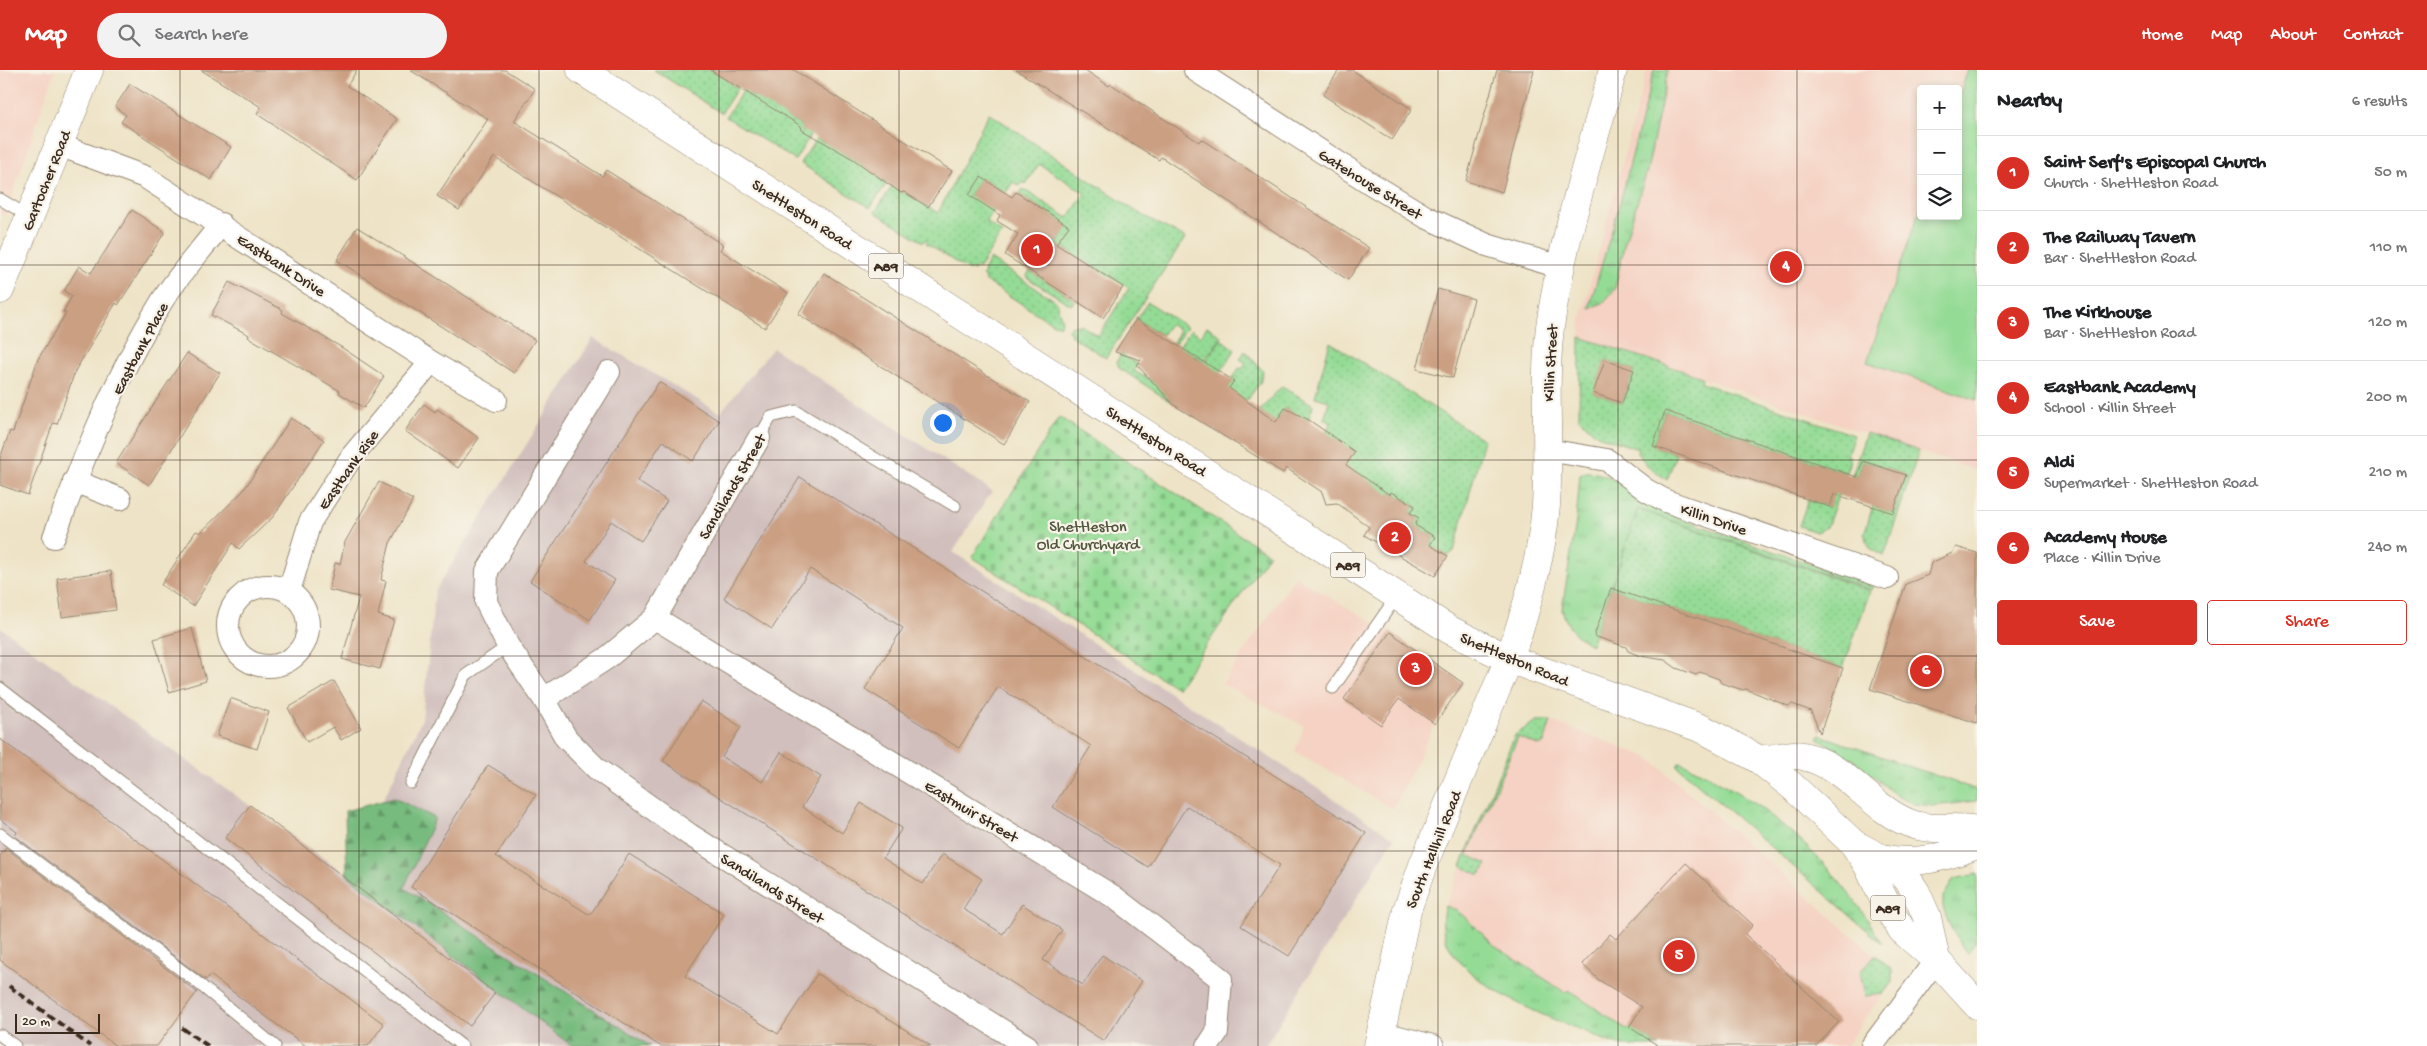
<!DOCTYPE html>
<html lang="en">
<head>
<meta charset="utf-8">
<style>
  body { margin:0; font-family:"Gochi Hand",sans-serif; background:#f2f2f2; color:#202124 }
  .controls { position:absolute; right:15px; top:15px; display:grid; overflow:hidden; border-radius:5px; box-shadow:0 2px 8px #0003 }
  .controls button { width:45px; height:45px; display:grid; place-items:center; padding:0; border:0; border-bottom:1px solid #e0e0e0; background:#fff; color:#202124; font:25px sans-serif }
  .scale { position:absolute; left:15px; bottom:12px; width:85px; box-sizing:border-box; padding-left:5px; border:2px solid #3b2a1e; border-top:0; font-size:14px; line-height:18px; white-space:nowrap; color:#3b2a1e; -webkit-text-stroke:4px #f7f3e8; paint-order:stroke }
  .you { position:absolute; left:942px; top:352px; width:18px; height:18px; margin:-12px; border:4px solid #fff; border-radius:50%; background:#1a73e8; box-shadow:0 0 0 8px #1a73e833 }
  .badge { display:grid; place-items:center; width:32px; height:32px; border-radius:50%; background:#d93025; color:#fff; font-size:16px; font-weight:700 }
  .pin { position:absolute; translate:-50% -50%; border:2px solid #fff; box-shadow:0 1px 5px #0006 }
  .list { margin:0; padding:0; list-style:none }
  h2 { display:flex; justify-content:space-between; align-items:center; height:65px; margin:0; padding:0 20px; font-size:21px }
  h2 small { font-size:16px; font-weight:400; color:#757577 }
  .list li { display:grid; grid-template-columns:32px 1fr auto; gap:15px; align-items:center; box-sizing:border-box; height:75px; padding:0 20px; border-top:1px solid #e0e0e0 }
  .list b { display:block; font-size:19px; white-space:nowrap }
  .list p { margin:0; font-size:16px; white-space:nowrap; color:#757577 }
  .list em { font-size:16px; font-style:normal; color:#757577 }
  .actions { display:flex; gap:10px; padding:15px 20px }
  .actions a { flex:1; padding:11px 0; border:1px solid #d93025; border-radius:5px; text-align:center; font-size:18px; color:#d93025 }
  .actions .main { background:#d93025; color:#fff }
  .icon { flex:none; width:28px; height:28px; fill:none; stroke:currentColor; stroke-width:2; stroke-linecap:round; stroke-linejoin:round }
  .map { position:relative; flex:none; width:1977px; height:976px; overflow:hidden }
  header { display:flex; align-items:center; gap:30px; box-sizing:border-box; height:70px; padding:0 25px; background:#d93025; color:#fff }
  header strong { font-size:24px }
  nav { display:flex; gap:28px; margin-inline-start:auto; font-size:18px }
  .search { width:350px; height:45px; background:#f2f2f2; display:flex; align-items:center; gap:12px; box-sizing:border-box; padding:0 18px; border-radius:28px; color:#757577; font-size:19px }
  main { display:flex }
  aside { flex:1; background:#fff }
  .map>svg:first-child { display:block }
  .built { fill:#f5d2c3; fill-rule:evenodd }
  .industrial { fill:#d1bfbd }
  .grass { fill:url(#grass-tufts); stroke:#68825a }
  .forest { fill:url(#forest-firs); stroke:#59724e }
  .cemetery { fill:url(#cemetery-stones); stroke:#68825a }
  .garden { fill:url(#garden-dots); stroke:#68825a; fill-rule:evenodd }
  .pitch { fill:#94db95; stroke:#68825a }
  .building { fill:#cb9f82 }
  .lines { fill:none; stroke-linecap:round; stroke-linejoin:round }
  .service-casing { stroke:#948672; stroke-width:13 }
  .minor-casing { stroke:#948672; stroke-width:24 }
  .tertiary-casing { stroke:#948672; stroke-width:29 }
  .secondary-casing { stroke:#948672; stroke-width:29 }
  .primary-casing { stroke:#948672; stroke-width:29 }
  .service { stroke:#fff; stroke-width:11 }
  .minor { stroke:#fff; stroke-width:22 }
  .tertiary { stroke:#fff; stroke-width:28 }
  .secondary { stroke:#fff; stroke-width:28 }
  .primary { stroke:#fff; stroke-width:28 }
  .rail { stroke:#3b2a1e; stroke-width:4; stroke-dasharray:8 4; stroke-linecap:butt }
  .grid { fill:none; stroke:#3b2a1e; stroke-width:1; stroke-opacity:0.55 }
  .labels { text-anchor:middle; stroke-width:4.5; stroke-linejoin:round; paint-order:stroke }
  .shield { fill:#f7f3e8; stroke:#73665b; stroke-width:1 }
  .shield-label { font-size:15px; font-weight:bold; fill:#3b2a1e }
  .street-label { font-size:16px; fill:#3b2a1e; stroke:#f7f3e8 }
  .park-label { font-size:16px; fill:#51563c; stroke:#f7f3e8 }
</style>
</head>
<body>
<header>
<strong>Map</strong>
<div class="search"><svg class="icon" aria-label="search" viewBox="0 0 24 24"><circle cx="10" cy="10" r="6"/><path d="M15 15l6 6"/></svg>Search here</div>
<nav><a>Home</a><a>Map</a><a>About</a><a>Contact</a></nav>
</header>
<main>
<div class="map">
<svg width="1977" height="976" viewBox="0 0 1977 976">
  <defs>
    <pattern id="grass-tufts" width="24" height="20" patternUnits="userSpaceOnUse" patternTransform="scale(1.25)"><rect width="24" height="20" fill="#94db95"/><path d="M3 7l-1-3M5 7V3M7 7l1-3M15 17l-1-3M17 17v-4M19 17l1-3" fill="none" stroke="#80bc80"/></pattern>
    <pattern id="forest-firs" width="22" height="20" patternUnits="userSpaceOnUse" patternTransform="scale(1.25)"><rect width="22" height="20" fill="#77bb7e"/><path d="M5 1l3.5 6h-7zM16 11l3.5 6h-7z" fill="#639867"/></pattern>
    <pattern id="cemetery-stones" width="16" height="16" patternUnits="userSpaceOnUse" patternTransform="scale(1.25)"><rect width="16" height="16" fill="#94db95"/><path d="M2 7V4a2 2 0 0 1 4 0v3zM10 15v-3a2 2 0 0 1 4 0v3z" fill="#80bc80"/></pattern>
    <pattern id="garden-dots" width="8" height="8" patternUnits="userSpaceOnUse" patternTransform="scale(1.25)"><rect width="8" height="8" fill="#94db95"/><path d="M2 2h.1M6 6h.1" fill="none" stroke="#80bc80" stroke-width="1.8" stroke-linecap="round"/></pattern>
  </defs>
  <rect width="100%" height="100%" fill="#f7f3e8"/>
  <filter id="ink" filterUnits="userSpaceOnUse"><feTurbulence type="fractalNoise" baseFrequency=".02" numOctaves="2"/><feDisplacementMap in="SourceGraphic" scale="10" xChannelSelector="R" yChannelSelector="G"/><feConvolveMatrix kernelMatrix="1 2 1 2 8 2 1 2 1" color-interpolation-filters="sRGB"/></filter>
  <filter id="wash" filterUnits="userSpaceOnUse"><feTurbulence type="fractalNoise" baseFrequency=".0096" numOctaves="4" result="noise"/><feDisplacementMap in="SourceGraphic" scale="20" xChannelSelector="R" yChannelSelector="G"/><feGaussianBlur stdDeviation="1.12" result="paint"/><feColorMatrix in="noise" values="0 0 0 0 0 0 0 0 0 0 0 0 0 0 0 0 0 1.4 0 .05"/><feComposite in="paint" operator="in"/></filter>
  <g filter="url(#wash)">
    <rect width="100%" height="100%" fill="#eee3c6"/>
    <g class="built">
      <polygon points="0,0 55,0 5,146 0,143"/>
      <path d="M1647 0H1977V401L1580 267 1581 248ZM1921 19H1958V146H1921Z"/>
      <polygon points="1295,507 1390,562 1463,613 1435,654 1393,739 1295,681 1304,656 1222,614"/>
      <polygon points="1536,651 1551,651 1648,687 1892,900 1892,912 1845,976 1625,976 1540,943 1445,837 1515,665"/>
    </g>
    <polygon class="industrial" points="593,268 720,343 773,278 992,421 953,482 1394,768 1265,976 627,976 353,810 572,976 0,976 0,557 347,805 422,649 435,521"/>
    <g class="grass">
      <polygon points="1654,0 1668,0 1647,101 1625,171 1615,219 1603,233 1589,238 1621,129"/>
      <path d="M1586 402C1616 402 1636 429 1661 442L1874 516 1872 520 1638 439 1591 575C1576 568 1566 555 1562 539L1576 452 1580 405Z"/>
      <polygon points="1820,665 1977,720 1977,731 1932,736 1913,734 1897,726 1855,691 1818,669"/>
      <path d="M1680 692C1766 730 1835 792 1883 874L1677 696Z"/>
      <polygon points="1977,804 1977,870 1967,884 1950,856 1943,837 1943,827 1954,809"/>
      <path d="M1445 836 1457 840 1494 875 1566 923 1568 920 1628 960 1630 957 1659 976C1648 976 1635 976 1624 976 1610 974 1595 965 1581 960 1536 943 1425 901 1445 836Z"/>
    </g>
    <polygon class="forest" points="394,728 435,748 404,818 650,976 572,976 347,805 345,741"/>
    <polygon class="cemetery" points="1059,347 1269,484 1177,618 972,487"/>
    <g class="garden">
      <polygon points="654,0 714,0 733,16 739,16 721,43"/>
      <polygon points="744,19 752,27 755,26 801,56 802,60 812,63 795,90 726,47"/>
      <polygon points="989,43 1137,142 1185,168 1106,288 1070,265 1071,263 1068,261 1071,256 1081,255 1098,266 1129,218 1057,174 1068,156 1019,124 1023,119 1068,148 1085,123 1039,94 1026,114 1022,112 1019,116 1013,112 1001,130 1003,121 981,107 969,125 998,134 986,152 1002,163 979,198 976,197 974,201 971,199 969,201 926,173 928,171 925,170 923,172 875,142 893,115 901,123 904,122 938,143"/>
      <polygon points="818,67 820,71 829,73 853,89 877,104 882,111 888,111 870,138 800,93"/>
      <polygon points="990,189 1056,231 1062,251 1059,256 1056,254 1055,255 984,210 985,208 982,206 985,203 983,201"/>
      <polygon points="1030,201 1075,230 1071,235 1026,207"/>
      <polygon points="1148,232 1187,257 1176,273 1173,272 1180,261 1170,254 1162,265 1136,249"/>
      <polygon points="1207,256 1222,267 1203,291 1179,276 1191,259 1201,266"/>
      <path d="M1580 267 1702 307 1701 313 1854 365 1847 385 1851 387 1846 403 1665 341 1653 376 1676 384 1667 410 1648 396 1637 383 1638 379 1597 365 1579 348ZM1606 290 1634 300 1622 333 1594 323Z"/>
      <polygon points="1221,269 1235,280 1215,310 1204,293"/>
      <polygon points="1330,272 1484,370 1454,481 1448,486 1430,475 1435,467 1415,455 1419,448 1410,443 1415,436 1392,422 1372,454 1319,377 1331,352 1324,350 1329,331 1315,327"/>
      <polygon points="1245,281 1263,301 1261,311 1248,329 1245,330 1227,318 1239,298 1242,299 1246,293 1240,289"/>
      <polygon points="1121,284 1138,295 1134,301 1154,312 1174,334 1119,298 1117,291"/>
      <polygon points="1282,316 1313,335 1304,364 1295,344 1285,338 1272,358 1256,345"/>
      <polygon points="1866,363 1919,381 1884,486 1870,478 1864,464 1873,436 1893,443 1906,405 1863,391 1857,407 1852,405"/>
      <polygon points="1841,402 1846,404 1827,457 1816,462 1799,456 1808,430 1829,437"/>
      <polygon points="1638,439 1870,521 1843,598 1611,518"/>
      <polygon points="1536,651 1551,651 1544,673 1540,676 1518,667 1467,785 1487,794 1480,805 1461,796 1515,665"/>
      <polygon points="1875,885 1892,899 1892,912 1883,924 1865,926 1860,902"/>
    </g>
    <polygon class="pitch" points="1968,0 1977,0 1977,330 1867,292 1921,136 1921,146 1958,146 1958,29"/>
    <g id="blocks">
      <g class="building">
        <polygon points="201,0 357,0 347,16 397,49 357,110 257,44 261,37"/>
        <polygon points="410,0 505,0 535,19 514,51 602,106 606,100 723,175 720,180 788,223 765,258 494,87 459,140 437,126 488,49"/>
        <polygon points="710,0 794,0 952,101 928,137 904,122 901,123 853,89 802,60 801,56"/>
        <polygon points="1016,0 1085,0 1109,16 1111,14 1199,72 1201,69 1369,178 1348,210 1161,87 1159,90"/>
        <polygon points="1339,0 1352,0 1412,39 1392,70 1323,25"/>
        <polygon points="1497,0 1534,0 1502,122 1466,111"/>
        <polygon points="130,14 231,77 211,110 121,52 126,45 115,37"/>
        <polygon points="981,107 1012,127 1016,122 1069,156 1056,174 1123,217 1103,248 1005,185 1018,164 997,151 1000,145 969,125"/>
        <polygon points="132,140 165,162 118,235 116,233 75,301 57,354 53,353 28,425 0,415 0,388 10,361 13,362 38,289 66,243 63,242 72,226 64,221 79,196 91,203"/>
        <polygon points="357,157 535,270 514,303 337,190"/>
        <polygon points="824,203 1030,332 1004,374 798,244"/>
        <polygon points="229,212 283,240 282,243 341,277 384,306 364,338 339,323 340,321 248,267 249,265 211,245"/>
        <polygon points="1438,219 1474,229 1453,308 1417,299"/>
        <polygon points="1136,249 1234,311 1229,318 1276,352 1285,338 1309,350 1355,382 1346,395 1390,425 1391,422 1415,436 1410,443 1419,448 1415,455 1435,467 1430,475 1448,486 1435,506 1364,465 1369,457 1337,433 1326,434 1322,422 1286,398 1283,403 1174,335 1137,295 1141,290 1115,282"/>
        <polygon points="187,283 220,303 149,415 116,393"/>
        <polygon points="1605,290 1634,300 1622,333 1593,323"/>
        <polygon points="659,312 719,351 693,391 663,371 637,411 667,431 641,471 611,451 586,491 615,510 590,550 530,511"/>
        <polygon points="424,334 435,342 437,339 479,368 458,398 405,361"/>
        <polygon points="1665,341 1857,407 1863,391 1906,405 1893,443 1834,424 1830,437 1653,376"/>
        <polygon points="291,348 324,370 273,447 239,479 233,473 193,536 161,515 196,461 200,463 243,421"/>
        <polygon points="800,407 1366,763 1289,886 1241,856 1280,795 1233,765 1187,736 1148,797 1053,737 1091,676 1045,646 998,617 959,678 865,619 903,558 810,499 772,559 724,528"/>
        <polygon points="379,412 413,430 390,473 381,510 386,511 378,545 394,550 380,599 342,589 359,527 329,520 335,493 340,494 345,472"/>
        <polygon points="1956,477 1977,483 1977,653 1870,619 1906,514 1928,505 1931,493 1952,483"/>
        <polygon points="111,501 116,540 62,547 57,508"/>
        <polygon points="1611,518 1843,598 1820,663 1811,641 1792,634 1788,636 1746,619 1743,620 1721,613 1719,609 1700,602 1696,605 1676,598 1665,590 1640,586 1628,581 1626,577 1594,566"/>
        <polygon points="192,558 206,611 169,622 154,569"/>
        <polygon points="1390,562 1463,613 1435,654 1399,629 1381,655 1344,629"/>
        <polygon points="334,611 361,658 341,670 333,657 307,672 288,638"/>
        <polygon points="230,628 269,642 257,679 217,666"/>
        <polygon points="701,631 741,657 722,687 762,712 781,682 821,707 802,737 842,763 861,733 902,758 883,788 923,814 942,784 982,809 963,839 1003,864 1022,834 1062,860 1043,890 1083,915 1102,885 1142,911 1104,971 663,691"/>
        <polygon points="0,669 384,954 368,976 306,976 210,905 206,910 15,766 17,762 0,749"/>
        <polygon points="488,695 536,725 496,786 590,845 629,784 724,844 685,906 778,964 817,904 931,976 660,976 646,967 411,817"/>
        <polygon points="250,735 495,923 470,956 225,768"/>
        <polygon points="6,778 197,922 157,976 116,976 0,890 0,786"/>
        <polygon points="1686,793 1753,855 1745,864 1839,952 1816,976 1659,976 1629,957 1642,937 1599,910 1582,894 1610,864 1616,869"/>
      </g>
    </g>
  </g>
  <g filter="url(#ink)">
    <use href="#blocks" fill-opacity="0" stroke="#948672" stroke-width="1"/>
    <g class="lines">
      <g class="service-casing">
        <g id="service">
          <polyline points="0,129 30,147"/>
          <polyline points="759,368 771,347 796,341 955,436"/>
          <polyline points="0,618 462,976"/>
          <polyline points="1333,618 1397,526"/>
          <polyline points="411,713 466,605 508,576"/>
          <polyline points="0,764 193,909 275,976"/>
          <polyline points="0,965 15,976"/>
        </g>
      </g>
      <g class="minor-casing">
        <g id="minor">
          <polyline points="1195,0 1370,113 1426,147 1487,175 1560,197"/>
          <polyline points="59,75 145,107 431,292 496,330"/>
          <polyline points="759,368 655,548 607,588 544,629 566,668 597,699 690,765 1027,976"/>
          <polyline points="1547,380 1607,390 1646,420 1666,431 1887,508"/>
          <polyline points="74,411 120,429"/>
          <path d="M54 467C83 389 115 308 159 236 176 207 201 181 221 154"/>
          <circle cx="268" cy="556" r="40"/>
          <polyline points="289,521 310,452 352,386 431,292"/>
          <polyline points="655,548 1114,827 1221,909 1217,962 1208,976"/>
          <polyline points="544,629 508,576 486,532 487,501 609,302"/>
          <polyline points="1383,963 1433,976"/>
          <polyline points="1872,976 1936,890"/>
        </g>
      </g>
      <g class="tertiary-casing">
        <g id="tertiary">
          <path d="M1758 689C1774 691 1788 682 1803 686 1846 695 1870 738 1909 753 1931 762 1954 755 1977 760"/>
          <path d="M1881 788C1916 796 1945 787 1977 775"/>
          <polyline points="1378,976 1407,840 1423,795 1509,589"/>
        </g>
      </g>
      <g class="secondary-casing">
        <g id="secondary">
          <polyline points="0,220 89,0"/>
          <path d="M1509 589C1527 539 1542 488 1546 435 1550 376 1543 316 1550 257 1562 170 1590 85 1613 0"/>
        </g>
      </g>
      <g class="primary-casing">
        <g id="primary">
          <polyline points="581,0 1450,560 1509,589 1703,659 1758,689 1792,716 1854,774 1881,788 1906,807 1916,822 1927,847 1936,890"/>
          <polyline points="1854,774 1867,794 1890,842 1902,860 1936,890 1977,935"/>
        </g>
      </g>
      <use href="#service" class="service"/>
      <use href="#minor" class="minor"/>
      <use href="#tertiary" class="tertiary"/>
      <use href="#secondary" class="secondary"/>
      <use href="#primary" class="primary"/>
      <g class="rail">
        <polyline points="9,916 90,976"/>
        <polyline points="182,958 208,976"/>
      </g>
    </g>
  </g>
  <path class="grid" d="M180 0V976M359 0V976M539 0V976M719 0V976M899 0V976M1078 0V976M1258 0V976M1438 0V976M1618 0V976M1797 0V976M0 195H1977M0 390H1977M0 586H1977M0 781H1977"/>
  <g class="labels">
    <g class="shield">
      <rect x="868.5" y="183.5" width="35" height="25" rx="4"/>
      <rect x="1330.5" y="482.5" width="35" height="25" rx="4"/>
      <rect x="1870.5" y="825.5" width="35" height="25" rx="4"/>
    </g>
    <g class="shield-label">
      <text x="886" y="201">A89</text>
      <text x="1348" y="500">A89</text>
      <text x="1888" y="843">A89</text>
    </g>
    <g class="street-label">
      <text transform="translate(45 110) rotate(-68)" y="6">Gartocher Road</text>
      <text transform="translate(1371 113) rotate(32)" y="6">Gatehouse Street</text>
      <text transform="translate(803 143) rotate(33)" y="6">Shettleston Road</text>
      <text transform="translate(282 194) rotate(33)" y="6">Eastbank Drive</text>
      <text transform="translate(139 278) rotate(-62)" y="6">Eastbank Place</text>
      <text transform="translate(1549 293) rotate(-87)" y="6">Killin Street</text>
      <text transform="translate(1157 370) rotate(33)" y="6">Shettleston Road</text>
      <text transform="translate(347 399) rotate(-55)" y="6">Eastbank Rise</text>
      <text transform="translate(731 416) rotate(-60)" y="6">Sandilands Street</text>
      <text transform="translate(1714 448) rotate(19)" y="6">Killin Drive</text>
      <text transform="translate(1515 588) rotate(23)" y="6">Shettleston Road</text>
      <text transform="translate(972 740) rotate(31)" y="6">Eastmuir Street</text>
      <text transform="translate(1432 779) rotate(-68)" y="6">South Hallhill Road</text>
      <text transform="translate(773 817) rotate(32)" y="6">Sandilands Street</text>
    </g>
    <g class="park-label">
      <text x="1088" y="461">Shettleston<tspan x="1088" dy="18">Old Churchyard</tspan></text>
    </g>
  </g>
</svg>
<div class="controls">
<button>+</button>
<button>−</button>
<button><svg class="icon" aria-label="layers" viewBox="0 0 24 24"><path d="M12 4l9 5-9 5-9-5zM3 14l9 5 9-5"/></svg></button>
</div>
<div class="scale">20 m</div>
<div class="you"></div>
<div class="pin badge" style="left:1037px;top:180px">1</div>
<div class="pin badge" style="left:1395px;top:468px">2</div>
<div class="pin badge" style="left:1416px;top:599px">3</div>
<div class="pin badge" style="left:1786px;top:197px">4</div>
<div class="pin badge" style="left:1679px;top:886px">5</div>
<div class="pin badge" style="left:1926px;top:601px">6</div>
</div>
<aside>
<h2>Nearby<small>6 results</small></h2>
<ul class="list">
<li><span class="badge">1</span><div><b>Saint Serf's Episcopal Church</b><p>Church · Shettleston Road</p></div><em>50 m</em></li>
<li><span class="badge">2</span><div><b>The Railway Tavern</b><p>Bar · Shettleston Road</p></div><em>110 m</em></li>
<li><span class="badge">3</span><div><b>The Kirkhouse</b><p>Bar · Shettleston Road</p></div><em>120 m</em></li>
<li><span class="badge">4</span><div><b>Eastbank Academy</b><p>School · Killin Street</p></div><em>200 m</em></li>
<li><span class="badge">5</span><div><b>Aldi</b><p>Supermarket · Shettleston Road</p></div><em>210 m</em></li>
<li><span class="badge">6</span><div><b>Academy House</b><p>Place · Killin Drive</p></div><em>240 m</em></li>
</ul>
<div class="actions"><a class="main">Save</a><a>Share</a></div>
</aside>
</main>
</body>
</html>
